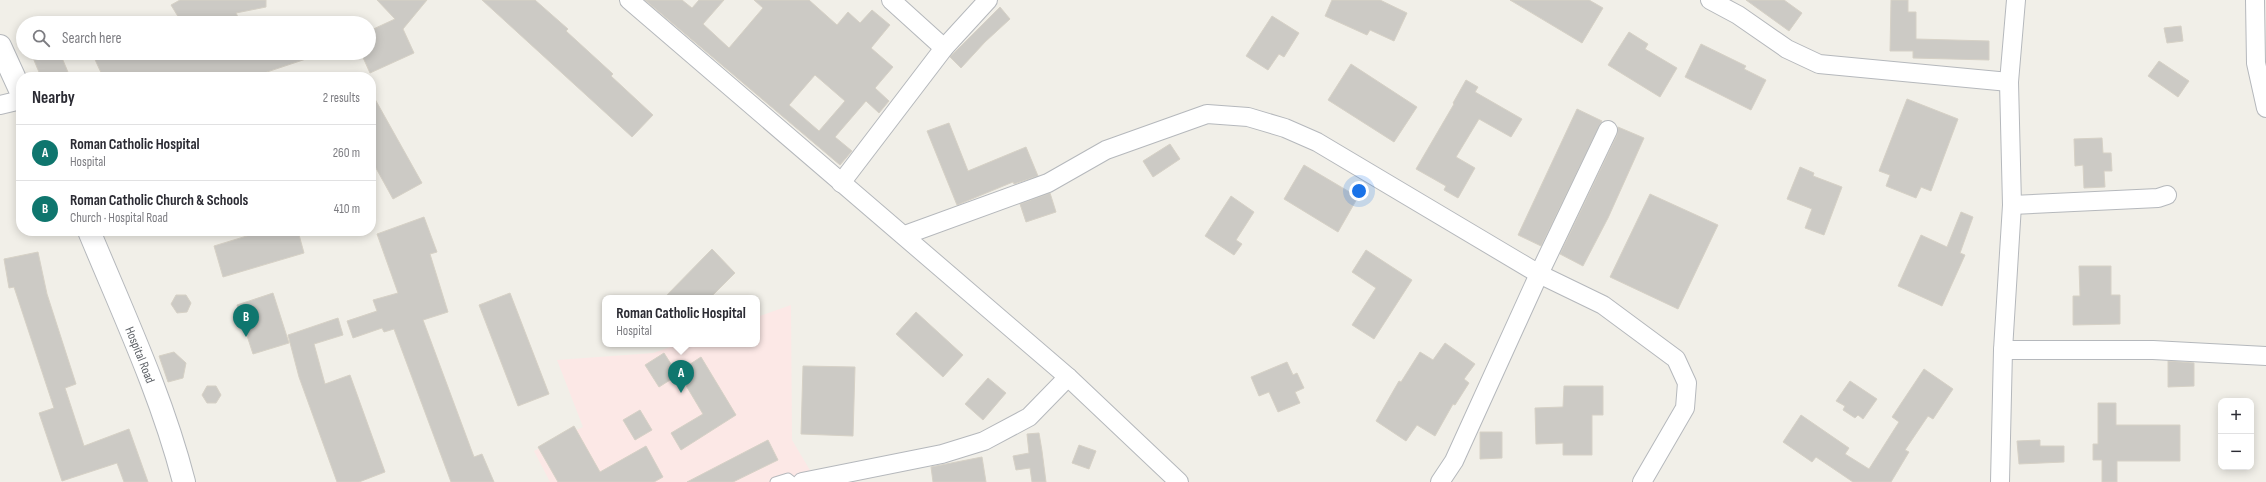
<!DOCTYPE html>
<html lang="en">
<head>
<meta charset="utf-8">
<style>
  body { margin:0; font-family:"Sofia Sans Condensed",sans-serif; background:#f7f7f7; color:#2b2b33 }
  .controls { position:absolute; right:12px; bottom:12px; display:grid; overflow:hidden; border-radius:8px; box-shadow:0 2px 10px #0003 }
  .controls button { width:36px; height:36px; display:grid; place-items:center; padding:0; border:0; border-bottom:1px solid #e1e1e2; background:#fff; color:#2b2b33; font:20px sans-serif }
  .you { position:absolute; left:1359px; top:191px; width:14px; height:14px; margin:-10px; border:3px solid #fff; border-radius:50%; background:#1a73e8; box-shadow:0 0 0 6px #1a73e833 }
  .badge { display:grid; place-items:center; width:26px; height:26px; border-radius:50%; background:#0f766e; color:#fff; font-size:13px; font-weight:700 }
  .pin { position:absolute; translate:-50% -33px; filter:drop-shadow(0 1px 2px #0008) }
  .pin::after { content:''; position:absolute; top:21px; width:14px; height:12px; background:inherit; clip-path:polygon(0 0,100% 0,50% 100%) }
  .popup { position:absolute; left:602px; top:295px; width:158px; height:52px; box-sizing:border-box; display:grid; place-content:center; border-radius:8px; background:#fff; filter:drop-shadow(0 1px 3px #0005); font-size:13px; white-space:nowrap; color:#7c7c81 }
  .popup b { font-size:15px; color:#2b2b33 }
  .popup::after { content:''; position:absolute; left:50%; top:100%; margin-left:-8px; border:8px solid transparent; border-top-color:#fff }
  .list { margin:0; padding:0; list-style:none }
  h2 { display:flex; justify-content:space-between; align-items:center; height:52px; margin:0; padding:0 16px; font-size:17px }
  h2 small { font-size:13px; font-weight:400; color:#7c7c81 }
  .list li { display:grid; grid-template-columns:26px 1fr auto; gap:12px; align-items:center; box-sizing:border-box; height:56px; padding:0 16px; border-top:1px solid #e1e1e2 }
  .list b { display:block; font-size:15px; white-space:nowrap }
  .list p { margin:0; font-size:13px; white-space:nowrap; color:#7c7c81 }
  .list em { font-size:13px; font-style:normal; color:#7c7c81 }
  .icon { flex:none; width:22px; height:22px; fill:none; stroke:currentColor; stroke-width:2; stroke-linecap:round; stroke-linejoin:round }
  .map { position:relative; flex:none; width:2266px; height:482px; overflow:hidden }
  .search { position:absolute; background:#fff; box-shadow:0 2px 10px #0003; left:16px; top:16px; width:360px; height:44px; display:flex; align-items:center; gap:10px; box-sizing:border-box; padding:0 14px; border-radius:22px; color:#7c7c81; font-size:15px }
  .panel { position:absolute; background:#fff; box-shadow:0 2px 10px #0003; left:16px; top:72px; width:360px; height:164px; border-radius:16px }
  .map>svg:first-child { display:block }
  .medical { fill:#fce8e6 }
  .building { fill:#cccac5; stroke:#d6d1c6; fill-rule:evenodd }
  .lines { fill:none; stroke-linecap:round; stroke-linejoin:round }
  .service-casing { stroke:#b5b8bc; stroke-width:11 }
  .minor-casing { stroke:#b5b8bc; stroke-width:20 }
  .tertiary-casing { stroke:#b5b8bc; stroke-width:24 }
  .service { stroke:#fff; stroke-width:9 }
  .minor { stroke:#fff; stroke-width:18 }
  .tertiary { stroke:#fff; stroke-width:22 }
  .labels { text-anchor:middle; stroke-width:4; stroke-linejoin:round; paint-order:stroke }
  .street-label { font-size:13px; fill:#5f6368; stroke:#fff }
</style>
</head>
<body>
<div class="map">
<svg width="2266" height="482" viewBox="0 0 2266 482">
  <rect width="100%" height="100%" fill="#f1efe8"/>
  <polygon class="medical" points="791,305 792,440 817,482 550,482 534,451 583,427 557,360 653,353 679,344 757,344 757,317"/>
  <g class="building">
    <polygon points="180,0 266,0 266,7 236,13 241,23 182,23 171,5"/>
    <polygon points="377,0 427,0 403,29 414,53 370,73 361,53 369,53 369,31 395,19"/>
    <polygon points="482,0 535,0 568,29 566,31 613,74 611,76 653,115 632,137"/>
    <path d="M645 0H682L692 8 699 0H724L703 24 729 48 763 8 754 0H809L837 25 848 12 860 23 872 10 890 25 871 48 893 67 875 88 889 101 879 113 866 101 835 137 852 151 840 165ZM815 75 845 101 819 131 789 105Z"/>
    <polygon points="1332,0 1380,0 1407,13 1394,41 1370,30 1367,35 1325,16"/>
    <polygon points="1510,0 1589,0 1603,8 1582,43"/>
    <polygon points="1746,0 1784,0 1802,13 1789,31"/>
    <polygon points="1891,0 1908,0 1908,12 1916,12 1916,39 1989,41 1989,60 1913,58 1913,51 1890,51"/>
    <polygon points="1000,7 1010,19 985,42 961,68 950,57"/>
    <polygon points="1272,16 1299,33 1284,57 1279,54 1268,70 1246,56"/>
    <polygon points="2181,26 2183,41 2167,43 2164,28"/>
    <polygon points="1629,32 1648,44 1645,49 1677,68 1660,97 1608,65"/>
    <polygon points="1701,44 1746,66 1744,69 1766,80 1751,110 1685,77"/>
    <polygon points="31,53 60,53 70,77 41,77"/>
    <polygon points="92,53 314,53 315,56 252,77 103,77"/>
    <polygon points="2159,61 2189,81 2178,97 2148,76"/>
    <polygon points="1351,64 1417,107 1394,142 1328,100"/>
    <polygon points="1466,80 1478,87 1475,92 1522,119 1511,137 1479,119 1456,157 1475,168 1458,198 1444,190 1446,186 1416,169 1454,104 1453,103"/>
    <polygon points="371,92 422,183 393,199 371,159"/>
    <polygon points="1907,99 1958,119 1931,191 1921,187 1916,198 1886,186 1890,175 1879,171"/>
    <polygon points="1577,109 1602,121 1541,246 1518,235"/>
    <polygon points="949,123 968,171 1026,147 1038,176 1014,184 1013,182 957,205 927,131"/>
    <polygon points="1618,127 1644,138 1608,218 1583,266 1560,254 1617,135"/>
    <polygon points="2102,138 2103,153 2111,153 2112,171 2104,171 2105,187 2084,188 2083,165 2075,166 2074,139"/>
    <polygon points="1170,144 1180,159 1153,177 1143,161"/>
    <polygon points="1304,165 1358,197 1338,232 1284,199"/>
    <polygon points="1800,167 1814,173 1813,176 1842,187 1824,235 1805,228 1812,209 1787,199"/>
    <polygon points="1050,193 1056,212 1026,222 1020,204"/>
    <polygon points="1650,194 1718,225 1678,309 1610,277"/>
    <polygon points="1231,196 1254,212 1236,240 1242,244 1234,255 1205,236"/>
    <polygon points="1961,212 1973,217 1960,253 1965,255 1942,306 1898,286 1921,235 1947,247"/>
    <polygon points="424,217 437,252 430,254 448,312 423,320 474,457 482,454 494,482 451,482 394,329 384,332 382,328 353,338 347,321 377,311 373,300 398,293 377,234"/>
    <polygon points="263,231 298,231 304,253 223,277 214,246"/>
    <polygon points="712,249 735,273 710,298 664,298"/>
    <polygon points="1366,250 1412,280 1374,339 1352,325 1376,288 1352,272"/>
    <polygon points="38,252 47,294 76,384 65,388 84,446 129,429 148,482 124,482 117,463 62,481 39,413 54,408 14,287 9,288 4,259"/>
    <polygon points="2079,266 2111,266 2111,295 2120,295 2120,324 2073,325 2073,296 2080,296"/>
    <polygon points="273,293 289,343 253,354 237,305"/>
    <polygon points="510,293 549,394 518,406 479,305"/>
    <polygon points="176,295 186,295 191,303 187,312 177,313 171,304"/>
    <polygon points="916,312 963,355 943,377 896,334"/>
    <polygon points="338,318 343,335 314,344 325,384 350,375 385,472 359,482 337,482 299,377 288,335"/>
    <polygon points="1445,343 1475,364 1464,379 1469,383 1455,405 1453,404 1435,436 1417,425 1406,441 1376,421 1399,381 1401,382 1420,352 1433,360"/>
    <polygon points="174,352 186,363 183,378 168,382 159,356"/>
    <polygon points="664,353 678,375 659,387 645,365"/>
    <polygon points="701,357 736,415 681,450 671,433 703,414 678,372"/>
    <polygon points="2168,361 2194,363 2194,386 2168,387"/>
    <polygon points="1287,362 1293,375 1297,373 1304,388 1295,392 1300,403 1278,412 1269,392 1259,396 1251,377"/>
    <polygon points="803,366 855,367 853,436 801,434"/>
    <polygon points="1924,369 1953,389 1933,419 1928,416 1905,450 1909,452 1891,482 1853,482 1816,457 1812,462 1783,442 1801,415 1849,448 1845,454 1869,469 1899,422 1892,417"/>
    <polygon points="988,378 1006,393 983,420 965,404"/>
    <polygon points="1850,381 1877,399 1863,419 1858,415 1855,418 1843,410 1845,406 1836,401"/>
    <polygon points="207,386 216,386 221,395 216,403 207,403 202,395"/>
    <polygon points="1564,386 1603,386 1603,415 1592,415 1592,455 1563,455 1563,443 1536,444 1535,408 1563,407"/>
    <polygon points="2098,403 2116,403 2116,425 2180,425 2180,461 2117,461 2117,482 2102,482 2102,460 2093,460 2093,444 2098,444"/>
    <polygon points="640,410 652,430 635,440 623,420"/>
    <polygon points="574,426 600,472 646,446 663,477 654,482 558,482 538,447"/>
    <polygon points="1480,432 1502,432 1502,458 1480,459"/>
    <polygon points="1039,433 1042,451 1046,482 1032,482 1030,468 1016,470 1013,456 1029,453 1027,434"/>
    <polygon points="768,440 778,460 733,482 687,482"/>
    <polygon points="2040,440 2040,446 2064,446 2064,462 2019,464 2017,441"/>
    <polygon points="1079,445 1096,451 1089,469 1072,463"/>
    <polygon points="982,457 986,482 933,482 931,467"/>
  </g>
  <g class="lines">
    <g class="service-casing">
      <polyline id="service" points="775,482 788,478 793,482"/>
    </g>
    <g class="minor-casing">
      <g id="minor">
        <polyline points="629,0 1068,377 1179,482"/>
        <polyline points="891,0 944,48"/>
        <polyline points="1710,0 1738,15 1787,49 1819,64 2009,82"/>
        <polyline points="2255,0 2256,63 2266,108"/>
        <polyline points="0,105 21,100"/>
        <polyline points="841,183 944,48 988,0"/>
        <polyline points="2012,205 2158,198 2167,195"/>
        <polyline points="905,235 1048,183 1106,150 1207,114 1248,117 1285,128 1317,142 1539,274 1603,305 1676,359 1687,383 1685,408 1642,482"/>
        <polyline points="2003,350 2153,350 2266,356"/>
        <polyline points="802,482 942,454 984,441 1029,417 1068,377"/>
        <polyline points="1440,482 1454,461 1539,274 1608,130"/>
        <polyline points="2000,482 2003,350 2012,205 2009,82 2016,0"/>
      </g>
    </g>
    <g class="tertiary-casing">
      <g id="tertiary">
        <polyline points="0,46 21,92"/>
        <path id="s1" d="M89 231C123 313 162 396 184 482"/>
      </g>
    </g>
    <use href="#service" class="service"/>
    <use href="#minor" class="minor"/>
    <use href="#tertiary" class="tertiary"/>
  </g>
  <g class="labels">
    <g class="street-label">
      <text dy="5" stroke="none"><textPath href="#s1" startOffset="134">Hospital Road</textPath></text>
    </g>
  </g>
</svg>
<div class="controls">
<button>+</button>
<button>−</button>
</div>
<div class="you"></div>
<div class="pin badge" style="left:681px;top:393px">A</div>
<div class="popup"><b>Roman Catholic Hospital</b>Hospital</div>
<div class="pin badge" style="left:246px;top:337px">B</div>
<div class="search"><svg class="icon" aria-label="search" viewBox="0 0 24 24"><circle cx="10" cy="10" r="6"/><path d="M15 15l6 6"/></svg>Search here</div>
<section class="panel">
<h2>Nearby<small>2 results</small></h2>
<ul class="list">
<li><span class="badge">A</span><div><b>Roman Catholic Hospital</b><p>Hospital</p></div><em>260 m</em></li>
<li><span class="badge">B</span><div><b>Roman Catholic Church &amp; Schools</b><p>Church · Hospital Road</p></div><em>410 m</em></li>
</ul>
</section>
</div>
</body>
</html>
